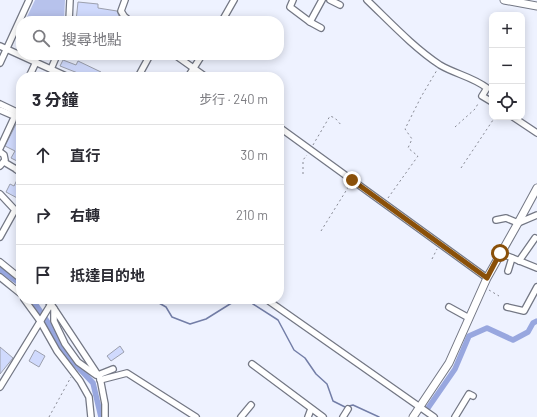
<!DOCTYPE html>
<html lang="zh-TW">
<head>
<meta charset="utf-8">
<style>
  body { margin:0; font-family:Barlow,"Noto Sans TC",sans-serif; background:#f2f2f3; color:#2b2b33 }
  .controls { position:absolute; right:12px; top:12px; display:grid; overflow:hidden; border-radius:8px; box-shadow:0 2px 10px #0003 }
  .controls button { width:36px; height:36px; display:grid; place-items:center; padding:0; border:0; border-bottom:1px solid #e1e1e2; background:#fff; color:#2b2b33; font:20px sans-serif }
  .stop { position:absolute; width:12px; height:12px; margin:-9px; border:3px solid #8a5009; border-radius:50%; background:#fff }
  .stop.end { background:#8a5009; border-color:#fff; box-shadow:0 1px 4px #0008 }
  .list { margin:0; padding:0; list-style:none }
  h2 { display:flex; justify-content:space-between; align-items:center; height:52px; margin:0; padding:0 16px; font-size:17px }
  h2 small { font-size:13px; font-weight:400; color:#7c7c81 }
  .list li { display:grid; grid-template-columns:26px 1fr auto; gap:12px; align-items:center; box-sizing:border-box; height:60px; padding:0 16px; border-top:1px solid #e1e1e2 }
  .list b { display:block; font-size:15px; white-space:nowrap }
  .list em { font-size:13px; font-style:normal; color:#7c7c81 }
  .icon { flex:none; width:22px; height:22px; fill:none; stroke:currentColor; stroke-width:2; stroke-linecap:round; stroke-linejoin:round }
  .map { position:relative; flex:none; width:537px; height:417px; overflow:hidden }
  .search { position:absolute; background:#fff; box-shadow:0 2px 10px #0003; left:16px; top:16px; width:268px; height:44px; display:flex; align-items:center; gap:10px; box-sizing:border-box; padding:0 14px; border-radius:16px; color:#7c7c81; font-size:15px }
  .panel { position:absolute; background:#fff; box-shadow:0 2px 10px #0003; left:16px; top:72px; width:268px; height:232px; border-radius:16px }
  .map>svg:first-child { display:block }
  .green { fill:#b7c2ec }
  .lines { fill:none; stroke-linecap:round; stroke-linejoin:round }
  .stream { stroke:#737ea7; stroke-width:1.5 }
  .canal { stroke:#98a7df; stroke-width:5.5 }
  .building { fill:#d0dafd; stroke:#9ca0ae }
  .minor-casing { stroke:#737784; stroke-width:8 }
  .major-casing { stroke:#737784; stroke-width:9 }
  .path { stroke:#878993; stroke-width:1; stroke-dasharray:2 3; stroke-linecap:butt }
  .minor { stroke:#fff; stroke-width:5.5 }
  .major { stroke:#fff; stroke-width:7 }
  .route { stroke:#8a5009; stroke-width:5 }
</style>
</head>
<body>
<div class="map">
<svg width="537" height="417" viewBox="0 0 537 417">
  <rect width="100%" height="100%" fill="#eef2ff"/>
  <polygon class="green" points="35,0 65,0 64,21 25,21"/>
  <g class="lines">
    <g class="stream">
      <polyline points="152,299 166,307 172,317 190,324 206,319 238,299"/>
      <polyline points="250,299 253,304 278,320 294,350 305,358 316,374 327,384 333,401 345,407 353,405 379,417"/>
    </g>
    <g class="canal">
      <polyline points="0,270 21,284"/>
      <polyline points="32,299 47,321 60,348 93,383 101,417"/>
      <polyline points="428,408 455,369 469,336 487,328 513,340 528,332 533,323 537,321"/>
    </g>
  </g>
  <g class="building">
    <polygon points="78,2 98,4 98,8 117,11 119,16 119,21 107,21 87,18 87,21 76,21"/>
    <polygon points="63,60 76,65 78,61 101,72 99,77 88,77 60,66"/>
    <polygon points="17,122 21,123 21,159 17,161 11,158 15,151 5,146"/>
    <polygon points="19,176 21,176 21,200 6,192 10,184 14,186"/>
    <polygon points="120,346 124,352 111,361 107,356"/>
    <polygon points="0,347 13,358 0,374"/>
    <polygon points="35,350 45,356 39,367 29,361"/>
  </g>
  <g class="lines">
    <g class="minor-casing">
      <g id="minor">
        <polyline points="125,0 121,11 124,16 130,21"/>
        <polyline points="293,0 290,7 310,22 321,28"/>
        <polyline points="330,0 340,5"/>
        <path d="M367 0C390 22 413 47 440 65 455 74 473 77 487 88L482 96 492 102"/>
        <polyline points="69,21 70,0"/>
        <polyline points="222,21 234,0"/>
        <polyline points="310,22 322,0"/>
        <polyline points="0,46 68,77"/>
        <polyline points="175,55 206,77"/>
        <polyline points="0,63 29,0"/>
        <polyline points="51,69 57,55"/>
        <polyline points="29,77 36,62"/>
        <polyline points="138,77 150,55"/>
        <polyline points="188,77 202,55"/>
        <polyline points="0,104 21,114"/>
        <polyline points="0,110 21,119"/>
        <polyline points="513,117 537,133"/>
        <polyline points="279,127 487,278"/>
        <polyline points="0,148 13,120"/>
        <polyline points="0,152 4,155 5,160 0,166"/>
        <polyline points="4,162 21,172"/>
        <polyline points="17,170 21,163"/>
        <polyline points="496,220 506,218 518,223 537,215"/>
        <polyline points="0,237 15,210 0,194"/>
        <polyline points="500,253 537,268"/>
        <polyline points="519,261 535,238"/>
        <polyline points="0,262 21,279"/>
        <polyline points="508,271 512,258"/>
        <polyline points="0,277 21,294"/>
        <polyline points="24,299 40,321 57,351 80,381 89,397 91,417"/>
        <polyline points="45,299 51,304 100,378 105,404 105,417"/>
        <polyline points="266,299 434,417"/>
        <polyline points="449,307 469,318"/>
        <polyline points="507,307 524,311 537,287"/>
        <polyline points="54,309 54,321 65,344 78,362 96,375"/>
        <polyline points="252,364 323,417"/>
        <polyline points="98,375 113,369"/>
        <polyline points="100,380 127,373 196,417"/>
        <polyline points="0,387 54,299"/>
        <polyline points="241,417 251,405"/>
        <polyline points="308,417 311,409"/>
        <polyline points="343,417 348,409"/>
        <polyline points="455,417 469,394 473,396"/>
      </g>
    </g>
    <g class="major-casing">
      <g id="major">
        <polyline points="504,0 537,6"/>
        <polyline points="413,417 449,363 487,278 518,223 537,188"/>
      </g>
    </g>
    <g class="path">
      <polyline points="455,127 475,109 479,102"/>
      <polyline points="313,145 330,116 335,118 342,126"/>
      <polyline points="461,168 495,117"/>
      <polyline points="303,174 303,160 307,155"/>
      <polyline points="388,198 418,156 408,148 412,139 405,129 421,97 437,70"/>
      <polyline points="321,231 349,186"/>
      <polyline points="432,259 437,249"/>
      <polyline points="489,290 499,296"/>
      <polyline points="49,417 71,377"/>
    </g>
    <use href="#minor" class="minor"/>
    <use href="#major" class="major"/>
  </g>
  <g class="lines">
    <polyline class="route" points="352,180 487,278 500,253"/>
  </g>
</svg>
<div class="controls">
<button>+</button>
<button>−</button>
<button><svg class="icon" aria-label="locate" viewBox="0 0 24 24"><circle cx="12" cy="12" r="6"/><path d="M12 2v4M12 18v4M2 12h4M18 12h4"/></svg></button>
</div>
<div class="stop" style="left:500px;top:253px"></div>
<div class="stop end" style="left:352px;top:180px"></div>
<div class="search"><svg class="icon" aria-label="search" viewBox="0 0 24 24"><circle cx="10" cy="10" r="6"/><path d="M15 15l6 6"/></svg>搜尋地點</div>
<section class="panel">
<h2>3 分鐘<small>步行 · 240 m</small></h2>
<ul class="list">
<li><svg class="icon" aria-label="ahead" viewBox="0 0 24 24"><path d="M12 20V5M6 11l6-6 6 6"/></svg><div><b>直行</b></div><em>30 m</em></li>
<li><svg class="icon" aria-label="right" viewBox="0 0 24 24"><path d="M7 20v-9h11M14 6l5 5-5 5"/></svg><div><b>右轉</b></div><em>210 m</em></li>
<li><svg class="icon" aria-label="arrive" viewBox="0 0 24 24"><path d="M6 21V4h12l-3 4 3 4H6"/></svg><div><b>抵達目的地</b></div></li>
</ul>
</section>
</div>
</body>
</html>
